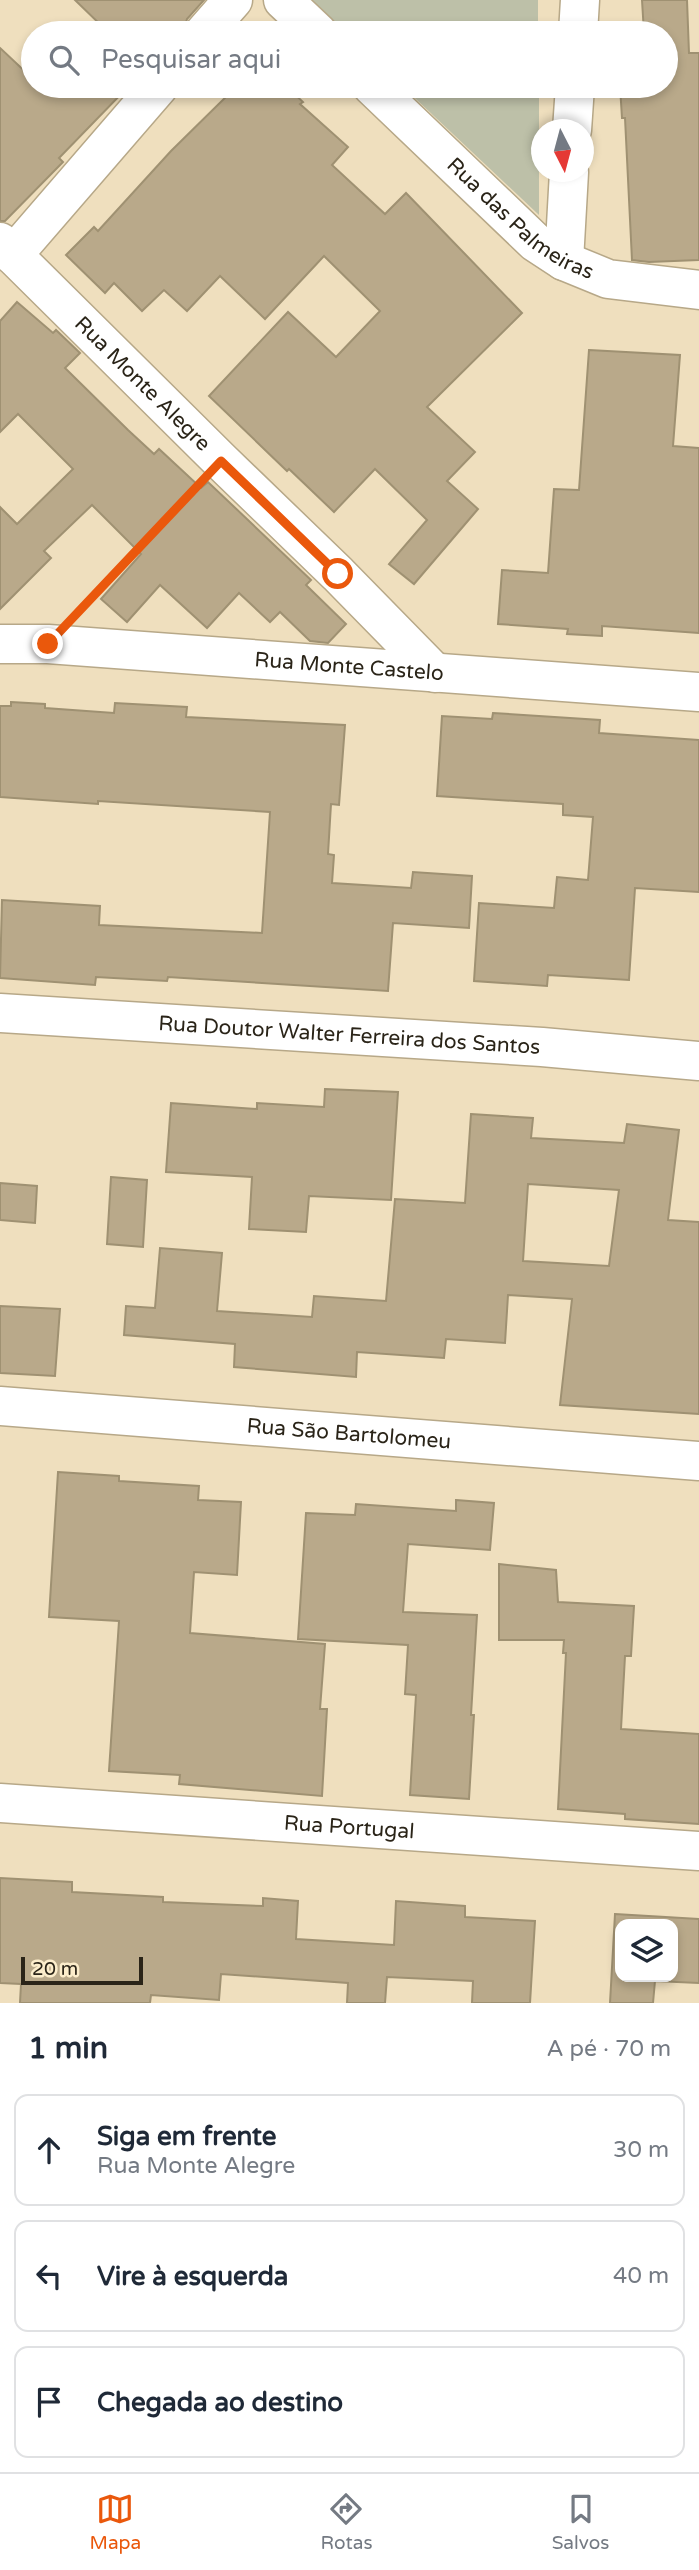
<!DOCTYPE html>
<html lang="pt">
<head>
<meta charset="utf-8">
<style>
  body { margin:0; font-family:"Varela Round",sans-serif; background:#f2f2f3; color:#1f2937 }
  .controls { position:absolute; right:21px; bottom:21px; display:grid; overflow:hidden; border-radius:14px; box-shadow:0 4px 10px #0003 }
  .controls button { width:63px; height:63px; display:grid; place-items:center; padding:0; border:0; border-bottom:2px solid #e0e1e3; background:#fff; color:#1f2937; font:35px sans-serif }
  .compass { position:absolute; left:531px; top:119px; width:63px; height:63px; border-radius:50%; background:#fff; box-shadow:0 4px 10px #0003; rotate:174deg }
  .scale { position:absolute; left:21px; bottom:18px; width:122px; box-sizing:border-box; padding-left:7px; border:4px solid #2a2418; border-top:0; font-size:19px; line-height:24px; white-space:nowrap; color:#2a2418; -webkit-text-stroke:5px #fcedcb; paint-order:stroke }
  .stop { position:absolute; width:21px; height:21px; margin:-16px; border:5px solid #ea580c; border-radius:50%; background:#fff }
  .stop.end { background:#ea580c; border-color:#fff; box-shadow:0 2px 7px #0008 }
  .list { margin:0; padding:0; list-style:none }
  h2 { display:flex; justify-content:space-between; align-items:center; height:91px; margin:0; padding:0 28px; font-size:30px }
  h2 small { font-size:23px; font-weight:400; color:#747a83 }
  .list li { display:grid; grid-template-columns:46px 1fr auto; gap:21px; align-items:center; box-sizing:border-box; height:112px; margin:0 14px 14px; padding:0 14px; border:2px solid #e0e1e3; border-radius:14px }
  .list b { display:block; font-size:26px; white-space:nowrap }
  .list p { margin:0; font-size:23px; white-space:nowrap; color:#747a83 }
  .list em { font-size:23px; font-style:normal; color:#747a83 }
  .icon { flex:none; width:38px; height:38px; fill:none; stroke:currentColor; stroke-width:2; stroke-linecap:round; stroke-linejoin:round }
  .map { position:relative; flex:none; width:699px; height:2003px; overflow:hidden }
  .search { position:absolute; background:#fff; box-shadow:0 4px 10px #0003; left:21px; right:21px; top:21px; height:77px; display:flex; align-items:center; gap:18px; box-sizing:border-box; padding:0 24px; border-radius:38px; color:#747a83; font-size:26px }
  .sheet { height:469px; background:#fff }
  nav { display:flex; justify-content:space-around; align-items:center; box-sizing:border-box; height:98px; border-top:2px solid #e0e1e3; background:#fff; font-size:19px; color:#747a83 }
  nav a { display:grid; justify-items:center; gap:4px }
  nav .on { color:#ea580c }
  .map>svg:first-child { display:block }
  .green { fill:#bdc0a8 }
  .building { fill:#b9a98a; stroke:#9f9172; stroke-width:2; fill-rule:evenodd }
  .lines { fill:none; stroke-linecap:round; stroke-linejoin:round }
  .minor-casing { stroke:#b7a888; stroke-width:41 }
  .path { stroke:#a99d83; stroke-width:4.5; stroke-dasharray:5 3.5; stroke-linecap:butt }
  .minor { stroke:#fff; stroke-width:38 }
  .route { stroke:#ea580c; stroke-width:9 }
  .labels { text-anchor:middle; stroke-width:5; stroke-linejoin:round; paint-order:stroke }
  .street-label { font-size:21px; fill:#2a2418; stroke:#fcedcb }
</style>
</head>
<body>
<div class="map">
<svg width="699" height="2003" viewBox="0 0 699 2003">
  <rect width="100%" height="100%" fill="#efdfbe"/>
  <g class="green">
    <polygon points="312,0 538,0 538,33 347,33"/>
    <polygon points="402,86 539,86 539,215"/>
  </g>
  <g class="building">
    <polygon points="75,0 204,0 187,19 183,33 109,33"/>
    <polygon points="642,0 687,0 689,53 699,53 699,260 649,262 632,260 625,118 622,118 620,86 666,86 666,33 644,33"/>
    <polygon points="0,48 33,79 33,86 40,86 47,92 53,86 125,86 127,88 59,158 63,162 5,221 0,221"/>
    <polygon points="237,86 286,86 303,102 300,104 348,147 332,165 385,214 406,193 522,313 427,407 475,452 447,481 478,509 414,584 389,564 427,520 375,469 334,512 289,469 287,471 209,396 288,312 336,357 380,311 324,256 265,319 220,276 187,311 164,290 142,311 114,283 105,293 66,255 94,227 98,231 171,151"/>
    <polygon points="17,302 53,333 56,330 80,353 65,368 128,430 154,454 159,449 201,488 208,482 311,580 306,585 346,624 328,643 310,641 280,612 270,622 239,593 207,628 160,585 127,622 101,599 141,554 92,505 44,551 51,558 0,609 0,507 17,524 73,469 18,414 0,432 0,321"/>
    <polygon points="589,350 680,355 673,446 699,448 699,633 602,626 602,636 567,634 568,629 498,624 502,570 548,573 554,489 579,490"/>
    <polygon points="11,702 45,704 45,708 114,713 115,703 187,707 186,717 345,725 339,805 331,804 328,854 334,855 332,883 411,888 413,872 472,876 469,928 393,923 388,991 168,977 167,981 96,977 95,985 0,978 2,900 100,906 99,925 262,933 270,812 98,801 98,804 0,797 0,706 11,706"/>
    <polygon points="493,713 600,720 599,733 699,740 699,892 635,888 629,980 548,975 547,986 474,981 479,903 554,908 557,877 588,880 593,817 563,815 563,804 437,796 442,716 492,719"/>
    <polygon points="325,1089 398,1092 391,1200 309,1196 306,1232 249,1229 252,1177 166,1172 171,1103 257,1109 257,1103 324,1107"/>
    <path d="M471 1114 533 1118 531 1138 624 1143 627 1124 679 1130 668 1220 699 1222V1414L560 1405 572 1299 508 1295 505 1343 446 1339 444 1358 357 1352 356 1377 234 1367 235 1344 124 1335 126 1306 155 1308 160 1248 222 1253 217 1311 312 1317 314 1296 386 1301 395 1199 465 1203ZM528 1184 619 1190 609 1266 523 1261Z"/>
    <polygon points="111,1177 147,1180 143,1247 107,1244"/>
    <polygon points="0,1183 37,1186 35,1223 0,1220"/>
    <polygon points="0,1306 60,1309 55,1376 0,1373"/>
    <polygon points="58,1472 119,1476 119,1481 199,1486 198,1500 241,1502 237,1575 194,1572 190,1633 325,1644 320,1709 327,1709 322,1796 179,1784 180,1775 109,1771 119,1621 49,1617"/>
    <polygon points="456,1500 494,1503 490,1550 408,1544 403,1612 477,1615 471,1715 474,1715 469,1799 410,1795 416,1695 405,1694 408,1645 298,1639 306,1513 355,1515 356,1504 456,1511"/>
    <polygon points="499,1564 556,1570 558,1602 634,1606 631,1656 625,1656 621,1729 699,1734 699,1824 625,1819 625,1814 558,1809 566,1653 563,1653 564,1640 499,1640"/>
    <polygon points="0,1878 72,1882 72,1892 163,1897 163,1902 263,1906 263,1898 298,1901 296,1939 394,1945 396,1901 465,1906 465,1917 535,1921 530,2003 472,2003 473,1981 387,1977 385,2003 347,2003 348,1983 221,1974 219,2000 151,1995 150,2003 20,2003 21,1984 0,1983"/>
    <path d="M615 1914 699 1919V1983L655 1981 653 2003H610ZM620 1924H673V1977H620Z"/>
  </g>
  <g class="lines">
    <g class="minor-casing">
      <g id="minor">
        <polyline points="283,0 318,33"/>
        <polyline points="204,33 233,0"/>
        <polyline points="578,33 580,0"/>
        <path id="s1" d="M372 86 535 242 564 261 608 279 699 290"/>
        <polyline points="572,130 575,86"/>
        <path id="s2" d="M0 242 221 461 338 574 435 673"/>
        <polyline points="13,255 159,86"/>
        <polyline points="564,261 569,172"/>
        <path id="s3" d="M0 644H48L699 692"/>
        <path id="s4" d="M0 1013 542 1047 699 1061"/>
        <path id="s5" d="M0 1406 699 1461"/>
        <path id="s6" d="M0 1803 699 1851"/>
      </g>
    </g>
    <polyline class="path" points="84,605 194,490"/>
    <use href="#minor" class="minor"/>
  </g>
  <g class="lines">
    <polyline class="route" points="48,644 221,461 338,574"/>
  </g>
  <g class="labels">
    <g class="street-label">
      <text dy="7" stroke="none"><textPath href="#s1" startOffset="200">Rua das Palmeiras</textPath></text>
      <text dy="7" stroke="none"><textPath href="#s2" startOffset="201">Rua Monte Alegre</textPath></text>
      <text dy="7" stroke="none"><textPath href="#s3" startOffset="350">Rua Monte Castelo</textPath></text>
      <text dy="7" stroke="none"><textPath href="#s4" startOffset="350">Rua Doutor Walter Ferreira dos Santos</textPath></text>
      <text dy="7" stroke="none"><textPath href="#s5" startOffset="350">Rua São Bartolomeu</textPath></text>
      <text dy="7" stroke="none"><textPath href="#s6" startOffset="350">Rua Portugal</textPath></text>
    </g>
  </g>
</svg>
<div class="controls">
<button><svg class="icon" aria-label="layers" viewBox="0 0 24 24"><path d="M12 4l9 5-9 5-9-5zM3 14l9 5 9-5"/></svg></button>
</div>
<svg class="compass" viewBox="-18 -18 36 36"><path d="M0-13l5 13h-10z" fill="#e53935"/><path d="M0 13l5-13h-10z" fill="#747a83"/></svg>
<div class="scale">20 m</div>
<div class="stop" style="left:338px;top:574px"></div>
<div class="stop end" style="left:48px;top:644px"></div>
<div class="search"><svg class="icon" aria-label="search" viewBox="0 0 24 24"><circle cx="10" cy="10" r="6"/><path d="M15 15l6 6"/></svg>Pesquisar aqui</div>
</div>
<section class="sheet">
<h2>1 min<small>A pé · 70 m</small></h2>
<ul class="list">
<li><svg class="icon" aria-label="ahead" viewBox="0 0 24 24"><path d="M12 20V5M6 11l6-6 6 6"/></svg><div><b>Siga em frente</b><p>Rua Monte Alegre</p></div><em>30 m</em></li>
<li><svg class="icon" aria-label="left" viewBox="0 0 24 24"><path d="M17 20v-9H6M10 6l-5 5 5 5"/></svg><div><b>Vire à esquerda</b></div><em>40 m</em></li>
<li><svg class="icon" aria-label="arrive" viewBox="0 0 24 24"><path d="M6 21V4h12l-3 4 3 4H6"/></svg><div><b>Chegada ao destino</b></div></li>
</ul>
</section>
<nav>
<a class="on"><svg class="icon" aria-label="map" viewBox="0 0 24 24"><path d="M3 6l6-2 6 2 6-2v14l-6 2-6-2-6 2zM9 4v14M15 6v14"/></svg>Mapa</a>
<a><svg class="icon" aria-label="directions" viewBox="0 0 24 24"><path d="M12 3l9 9-9 9-9-9zM9 14v-3h6M13 9l2 2-2 2"/></svg>Rotas</a>
<a><svg class="icon" aria-label="saved" viewBox="0 0 24 24"><path d="M7 4h10v16l-5-4-5 4z"/></svg>Salvos</a>
</nav>
</body>
</html>
